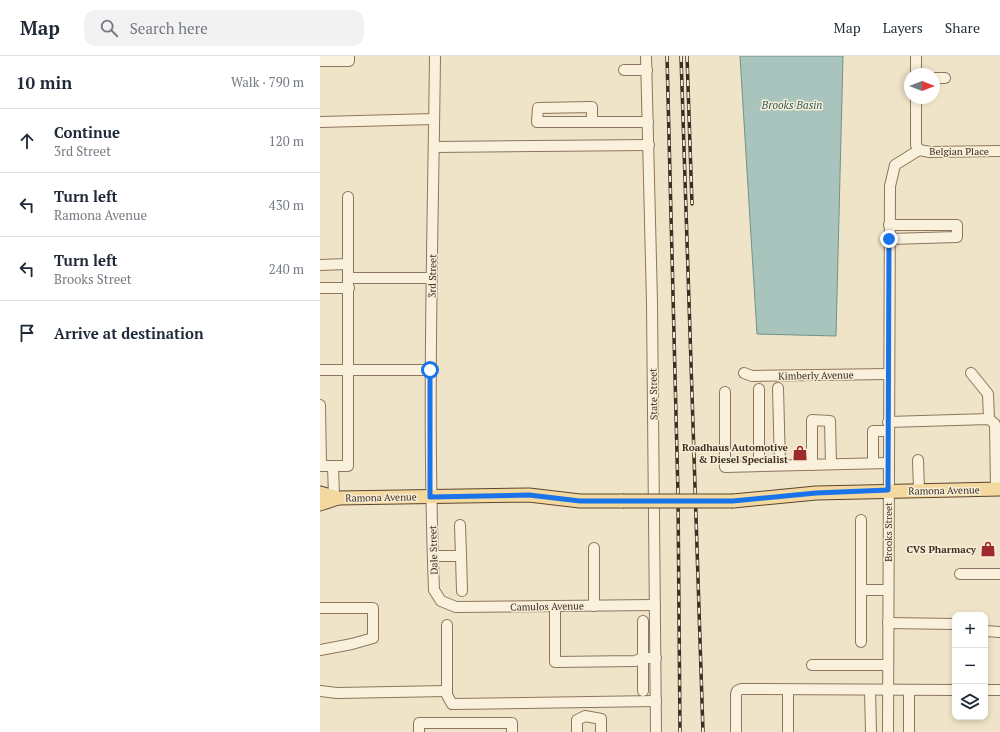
<!DOCTYPE html>
<html lang="en">
<head>
<meta charset="utf-8">
<style>
  body { margin:0; font-family:"PT Serif",serif; background:#f2f2f3; color:#1f2937 }
  .controls { position:absolute; right:12px; bottom:12px; display:grid; overflow:hidden; border-radius:8px; box-shadow:0 2px 6px #0003 }
  .controls button { width:36px; height:36px; display:grid; place-items:center; padding:0; border:0; border-bottom:1px solid #e0e1e3; background:#fff; color:#1f2937; font:20px sans-serif }
  .compass { position:absolute; left:584px; top:12px; width:36px; height:36px; border-radius:50%; background:#fff; box-shadow:0 2px 6px #0003; rotate:90deg }
  .stop { position:absolute; width:12px; height:12px; margin:-9px; border:3px solid #1a73e8; border-radius:50%; background:#fff }
  .stop.end { background:#1a73e8; border-color:#fff; box-shadow:0 1px 4px #0008 }
  .list { margin:0; padding:0; list-style:none }
  h2 { display:flex; justify-content:space-between; align-items:center; height:52px; margin:0; padding:0 16px; font-size:17px }
  h2 small { font-size:13px; font-weight:400; color:#747a83 }
  .list li { display:grid; grid-template-columns:26px 1fr auto; gap:12px; align-items:center; box-sizing:border-box; height:64px; padding:0 16px; border-top:1px solid #e0e1e3 }
  .list b { display:block; font-size:15px; white-space:nowrap }
  .list p { margin:0; font-size:13px; white-space:nowrap; color:#747a83 }
  .list em { font-size:13px; font-style:normal; color:#747a83 }
  .icon { flex:none; width:22px; height:22px; fill:none; stroke:currentColor; stroke-width:2; stroke-linecap:round; stroke-linejoin:round }
  .map { position:relative; flex:none; width:680px; height:676px; overflow:hidden }
  header { display:flex; align-items:center; gap:24px; box-sizing:border-box; height:56px; padding:0 20px; background:#fff; border-bottom:1px solid #e0e1e3 }
  header strong { font-size:19px }
  nav { display:flex; gap:22px; margin-inline-start:auto; font-size:14px }
  .search { width:280px; height:36px; background:#f2f2f3; display:flex; align-items:center; gap:10px; box-sizing:border-box; padding:0 14px; border-radius:12px; color:#747a83; font-size:15px }
  main { display:flex }
  aside { flex:1; background:#fff }
  .map>svg:first-child { display:block }
  .water { fill:#a9c4bc; stroke:#6f938a }
  .lines { fill:none; stroke-linecap:round; stroke-linejoin:round }
  .minor-casing { stroke:#8d765c; stroke-width:12 }
  .major-casing { stroke:#5b4430; stroke-width:15 }
  .minor { stroke:#faf1dc; stroke-width:10 }
  .major { stroke:#f3d9a0; stroke-width:13 }
  .rail-casing { stroke:#3d2e20; stroke-width:3.5 }
  .rail { stroke:#f7eed8; stroke-width:2; stroke-dasharray:6; stroke-linecap:butt }
  .major-bridge-casing { stroke:#5b4430; stroke-width:15; stroke-linecap:butt }
  .major-bridge { stroke:#f3d9a0; stroke-width:13 }
  .route { stroke:#1a73e8; stroke-width:5 }
  .labels { text-anchor:middle; stroke-width:3; stroke-linejoin:round; paint-order:stroke }
  .street-label { font-size:10px; fill:#3d2e20; stroke:#f7eed8 }
  .poi-label { font-size:10px; font-weight:bold; fill:#3d2e20; stroke:#f7eed8; text-anchor:end }
  .water-label { font-size:11px; font-style:italic; fill:#2f5d5a; stroke:#f7eed8 }
</style>
</head>
<body>
<header>
<strong>Map</strong>
<div class="search"><svg class="icon" aria-label="search" viewBox="0 0 24 24"><circle cx="10" cy="10" r="6"/><path d="M15 15l6 6"/></svg>Search here</div>
<nav><a>Map</a><a>Layers</a><a>Share</a></nav>
</header>
<main>
<aside>
<h2>10 min<small>Walk · 790 m</small></h2>
<ul class="list">
<li><svg class="icon" aria-label="ahead" viewBox="0 0 24 24"><path d="M12 20V5M6 11l6-6 6 6"/></svg><div><b>Continue</b><p>3rd Street</p></div><em>120 m</em></li>
<li><svg class="icon" aria-label="left" viewBox="0 0 24 24"><path d="M17 20v-9H6M10 6l-5 5 5 5"/></svg><div><b>Turn left</b><p>Ramona Avenue</p></div><em>430 m</em></li>
<li><svg class="icon" aria-label="left" viewBox="0 0 24 24"><path d="M17 20v-9H6M10 6l-5 5 5 5"/></svg><div><b>Turn left</b><p>Brooks Street</p></div><em>240 m</em></li>
<li><svg class="icon" aria-label="arrive" viewBox="0 0 24 24"><path d="M6 21V4h12l-3 4 3 4H6"/></svg><div><b>Arrive at destination</b></div></li>
</ul>
</aside>
<div class="map">
<svg width="680" height="676" viewBox="0 0 680 676">
  <rect width="100%" height="100%" fill="#f0e4c8"/>
  <polygon class="water" points="420,0 523,0 516,280 437,278"/>
  <g class="lines">
    <g class="minor-casing">
      <g id="minor">
        <path d="M115 0C113 178 107 356 114 534L121 545 136 551 335 549"/>
        <polyline points="326,0 332,247 336,676"/>
        <polyline points="596,0 596,18"/>
        <polyline points="0,5 29,5 29,0"/>
        <polyline points="304,14 327,14"/>
        <polyline points="614,22 625,22"/>
        <polyline points="596,42 596,89 599,94"/>
        <polyline points="272,65 272,51 218,52 217,66 328,66"/>
        <polyline points="0,66 114,63"/>
        <polyline points="114,91 329,89"/>
        <polyline points="599,94 610,96 680,95"/>
        <polyline points="569,183 637,181 637,169 569,169"/>
        <polyline points="0,209 28,208"/>
        <polyline points="29,222 112,222"/>
        <polyline points="0,232 29,232"/>
        <polyline points="0,314 110,314"/>
        <polyline points="424,317 432,320 569,318"/>
        <polyline points="651,317 668,338 669,363"/>
        <polyline points="458,332 460,409"/>
        <polyline points="405,336 405,411 568,407"/>
        <polyline points="0,349 1,410 28,410 28,141"/>
        <polyline points="568,366 669,363 675,368 676,433"/>
        <polyline points="598,404 599,434"/>
        <polyline points="553,407 553,375 568,375"/>
        <polyline points="492,409 492,364 510,365 511,408"/>
        <polyline points="13,410 14,440"/>
        <polyline points="439,410 439,333"/>
        <polyline points="541,464 541,534"/>
        <polyline points="140,469 141,500"/>
        <polyline points="274,492 274,550"/>
        <polyline points="113,500 141,500 142,535"/>
        <polyline points="640,518 680,518"/>
        <polyline points="235,550 235,606 315,605 323,602 336,602"/>
        <polyline points="0,552 53,552 53,582 32,588 0,594"/>
        <polyline points="568,567 635,568"/>
        <polyline points="127,569 127,639 132,648 336,645"/>
        <polyline points="665,575 680,576"/>
        <polyline points="541,586 541,534 568,534"/>
        <polyline points="492,609 568,609"/>
        <polyline points="468,634 468,676"/>
        <polyline points="550,634 551,676"/>
        <polyline points="589,634 589,676"/>
        <polyline points="665,634 680,634"/>
        <polyline points="0,635 17,637 127,635"/>
        <polyline points="323,635 323,565"/>
        <polyline points="99,676 99,667 192,667 192,676"/>
        <polyline points="257,676 257,664 265,660 281,663 281,676"/>
        <polyline points="416,676 416,638 417,635 421,633 635,634"/>
        <polyline points="568,676 570,130 575,109 599,94"/>
      </g>
    </g>
    <g class="major-casing">
      <g id="major">
        <polyline points="0,437 18,442 209,439 260,445 302,445"/>
        <polyline points="413,445 496,437 680,433"/>
        <polyline points="0,448 18,442"/>
      </g>
    </g>
    <use href="#minor" class="minor"/>
    <use href="#major" class="major"/>
    <g class="rail-casing">
      <g id="rail">
        <polyline points="347,0 358,438 360,676"/>
        <polyline points="361,0 383,676"/>
        <polyline points="367,0 372,148"/>
      </g>
    </g>
    <use href="#rail" class="rail"/>
    <g class="major-bridge-casing">
      <polyline id="major-bridge" points="302,445 413,445"/>
    </g>
    <use href="#major-bridge" class="major-bridge"/>
  </g>
  <g class="lines">
    <polyline class="route" points="110,314 110,441 209,439 260,445 413,445 496,437 568,434 569,183"/>
  </g>
  <defs>
    <g id="shop-bare" transform="scale(1.2)"><path d="M-5-2.5h2.3a2.7 3.5 0 0 1 5.4 0H5L5.5 6h-11ZM-1.5-2.5h3a1.5 2.3 0 0 0-3 0Z" fill="#9e2a2b" stroke="#f7eed8" stroke-width="2.5" paint-order="stroke"/></g>
  </defs>
  <g fill-rule="evenodd">
    <use href="#shop-bare" x="480" y="397"/>
    <use href="#shop-bare" x="668" y="493"/>
  </g>
  <g class="labels">
    <g class="street-label">
      <text x="639" y="99">Belgian Place</text>
      <text transform="translate(112 220) rotate(-89)" y="4">3rd Street</text>
      <text transform="translate(496 319) rotate(-1)" y="4">Kimberly Avenue</text>
      <text transform="translate(333 338) rotate(-91)" y="4">State Street</text>
      <text transform="translate(624 434) rotate(-1)" y="4">Ramona Avenue</text>
      <text transform="translate(61 441) rotate(-1)" y="4">Ramona Avenue</text>
      <text transform="translate(568 476) rotate(-90)" y="4">Brooks Street</text>
      <text transform="translate(113 494) rotate(-92)" y="4">Dale Street</text>
      <text transform="translate(227 550) rotate(-1)" y="4">Camulos Avenue</text>
    </g>
    <g class="poi-label">
      <text x="468" y="395">Roadhaus Automotive<tspan x="468" dy="12">&amp; Diesel Specialist</tspan></text>
      <text x="656" y="497">CVS Pharmacy</text>
    </g>
    <g class="water-label">
      <text x="472" y="53">Brooks Basin</text>
    </g>
  </g>
</svg>
<div class="controls">
<button>+</button>
<button>−</button>
<button><svg class="icon" aria-label="layers" viewBox="0 0 24 24"><path d="M12 4l9 5-9 5-9-5zM3 14l9 5 9-5"/></svg></button>
</div>
<svg class="compass" viewBox="-18 -18 36 36"><path d="M0-13l5 13h-10z" fill="#e53935"/><path d="M0 13l5-13h-10z" fill="#747a83"/></svg>
<div class="stop" style="left:110px;top:314px"></div>
<div class="stop end" style="left:569px;top:183px"></div>
</div>
</main>
</body>
</html>
